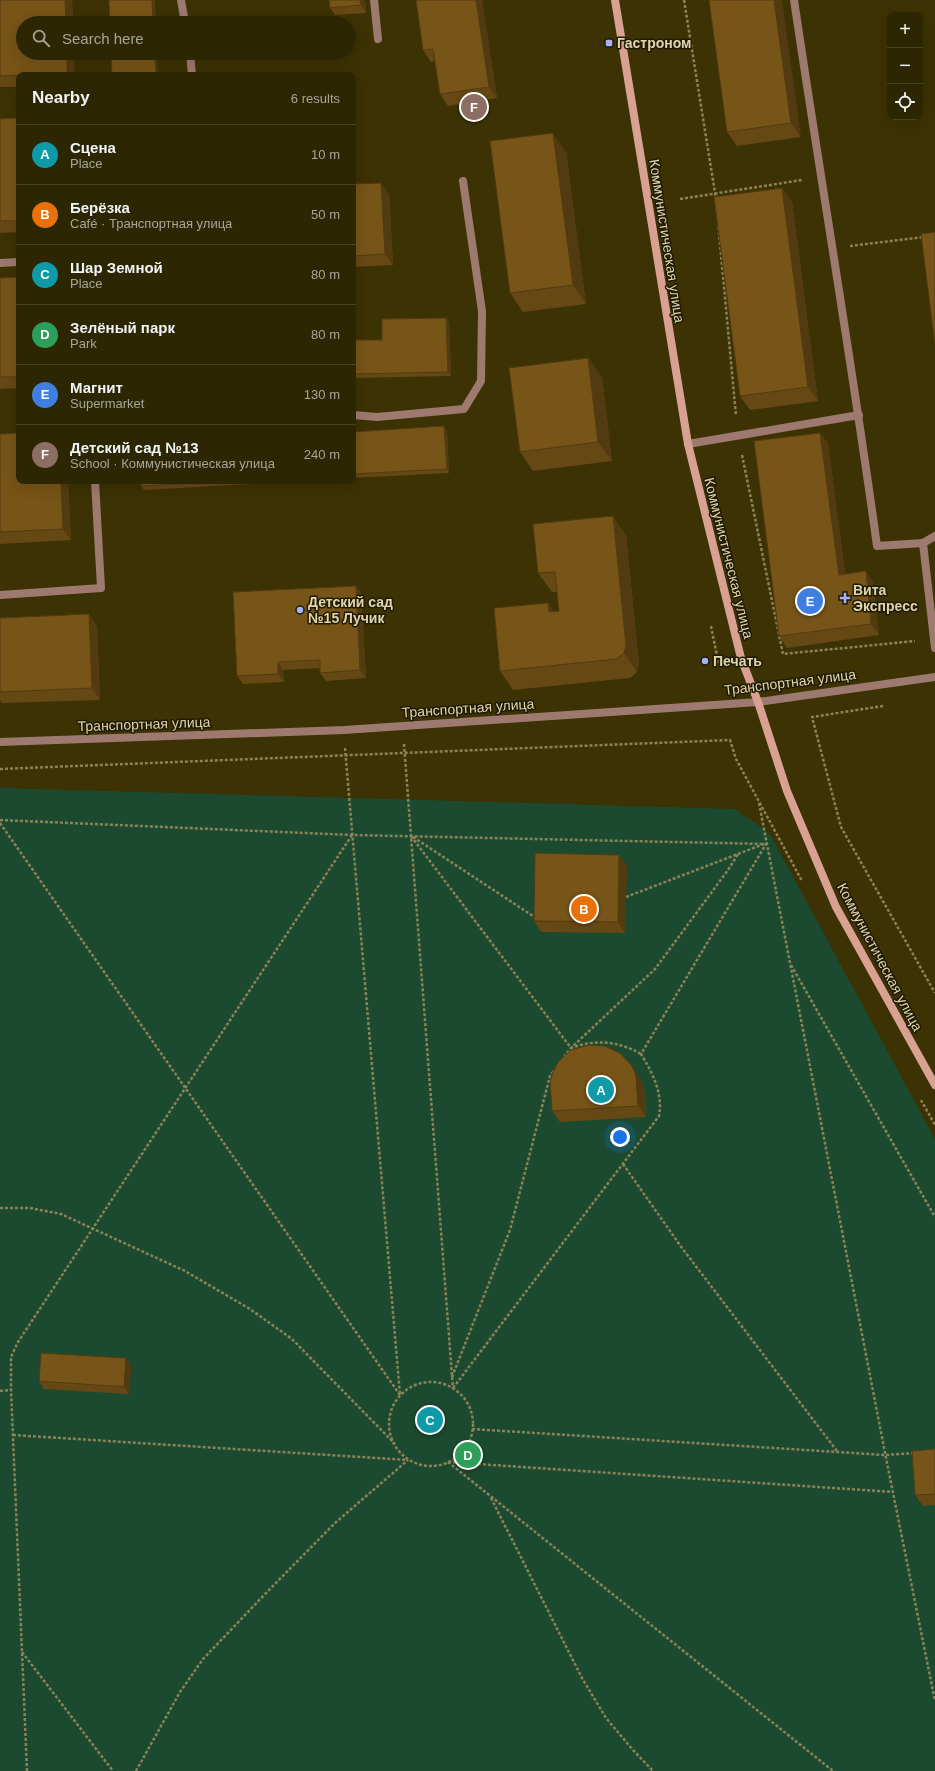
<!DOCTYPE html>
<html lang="en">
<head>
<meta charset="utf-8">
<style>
  body { margin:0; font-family:Arial,sans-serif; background:#393211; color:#f1f3f6 }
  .controls { position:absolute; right:12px; top:12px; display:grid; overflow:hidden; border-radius:8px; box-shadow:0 4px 16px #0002 }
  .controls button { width:36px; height:36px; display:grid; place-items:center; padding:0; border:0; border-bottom:1px solid #484324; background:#2d2602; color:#f1f3f6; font:20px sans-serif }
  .you { position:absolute; left:620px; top:1137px; width:14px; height:14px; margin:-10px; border:3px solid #fff; border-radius:50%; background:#1a73e8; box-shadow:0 0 0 6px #1a73e833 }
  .badge { display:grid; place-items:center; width:26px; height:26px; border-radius:50%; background:#95b2f1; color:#fff; font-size:13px; font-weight:700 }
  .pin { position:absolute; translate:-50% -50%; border:2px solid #fff; box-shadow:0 1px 4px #0006 }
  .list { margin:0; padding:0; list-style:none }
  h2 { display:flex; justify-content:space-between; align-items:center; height:52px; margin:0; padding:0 16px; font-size:17px }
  h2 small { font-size:13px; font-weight:400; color:#a7a599 }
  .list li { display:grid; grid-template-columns:26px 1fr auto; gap:12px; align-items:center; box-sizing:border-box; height:60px; padding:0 16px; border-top:1px solid #484324 }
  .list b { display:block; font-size:15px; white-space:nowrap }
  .list p { margin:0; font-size:13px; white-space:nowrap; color:#a7a599 }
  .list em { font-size:13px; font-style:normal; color:#a7a599 }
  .icon { flex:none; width:22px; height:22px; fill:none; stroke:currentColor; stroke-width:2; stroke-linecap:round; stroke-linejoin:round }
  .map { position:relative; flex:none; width:935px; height:1771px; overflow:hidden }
  .search { position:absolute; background:#2d2602; box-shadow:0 4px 16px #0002; left:16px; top:16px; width:340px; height:44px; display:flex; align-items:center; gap:10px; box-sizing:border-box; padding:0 14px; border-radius:22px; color:#a7a599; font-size:15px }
  .panel { position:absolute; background:#2d2602; box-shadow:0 4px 16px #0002; left:16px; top:72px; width:340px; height:412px; border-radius:8px }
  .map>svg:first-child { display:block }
  .green { fill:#1c4a30 }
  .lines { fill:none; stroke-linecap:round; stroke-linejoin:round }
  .path { stroke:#8c8257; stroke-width:2.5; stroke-dasharray:3 2; stroke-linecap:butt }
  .service { stroke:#9d7970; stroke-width:8 }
  .tertiary { stroke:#9d7970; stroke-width:8 }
  .secondary { stroke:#d9a192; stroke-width:8 }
  .wall { fill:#664815 }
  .shaded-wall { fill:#533b11 }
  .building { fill:#775418; stroke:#533b11 }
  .poi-dot { fill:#a4b2fc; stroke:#201a02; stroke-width:1.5 }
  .labels { text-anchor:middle; stroke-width:3; stroke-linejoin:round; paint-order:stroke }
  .poi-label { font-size:14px; font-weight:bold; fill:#dfd6af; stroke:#201a02; text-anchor:start }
  .street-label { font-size:14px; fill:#dfd6af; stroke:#201a02 }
</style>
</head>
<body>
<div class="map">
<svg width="935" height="1771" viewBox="0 0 935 1771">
  <rect width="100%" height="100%" fill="#3c3203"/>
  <polygon class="green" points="0,788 734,809 763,828 771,836 935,1139 935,1771 0,1771"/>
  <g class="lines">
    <g class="path">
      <polyline points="684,0 716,199"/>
      <polyline points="680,199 802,180"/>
      <polyline points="718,222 736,416"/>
      <polyline points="850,246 924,237"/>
      <polyline points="742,455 783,654 915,641"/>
      <polyline points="711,626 719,666"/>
      <polyline points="883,706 812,717 841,827 935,993"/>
      <polyline points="404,744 453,1389"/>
      <polyline points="345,748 400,1395"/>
      <polyline points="0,769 730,740 736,759 802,881"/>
      <polyline points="759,803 887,1463 935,1701"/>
      <polyline points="0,820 352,835 766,844"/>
      <polyline points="0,823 400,1395"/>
      <path d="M411 836 571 1048C596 1039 618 1041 641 1054"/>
      <polyline points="413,837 536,918"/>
      <polyline points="626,897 764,844"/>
      <polyline points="791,965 935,1217"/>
      <polyline points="564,1057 571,1048 655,969 728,870 738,854"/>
      <polyline points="921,1100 935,1125"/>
      <polyline points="623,1164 682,1248 837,1451"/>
      <polyline points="0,1208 30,1208 61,1214 185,1271 250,1309 292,1339 395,1444"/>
      <polyline points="452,1377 510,1230 550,1076 555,1069"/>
      <circle cx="431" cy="1424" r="42"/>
      <path d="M453 1388 659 1116C663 1093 653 1074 641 1054L766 844"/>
      <polyline points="0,1391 11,1390"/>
      <polyline points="472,1429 885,1455 915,1453"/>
      <polyline points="13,1435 408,1460"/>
      <polyline points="448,1462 833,1771"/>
      <polyline points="448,1462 893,1492"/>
      <polyline points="491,1498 582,1678 606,1718 633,1750 653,1771"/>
      <polyline points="22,1652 113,1771"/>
      <polyline points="27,1771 11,1390 11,1357 18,1342 352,835"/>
      <polyline points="136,1771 180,1692 203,1659 268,1591 335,1523 408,1460"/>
    </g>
    <g class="service">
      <polyline points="181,0 185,23"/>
      <polyline points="374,0 378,39"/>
      <path d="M794 0C821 182 852 363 877 546L923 543 935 648"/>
      <polyline points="190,53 192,75"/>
      <polyline points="0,263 19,262"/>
      <polyline points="353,415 377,417 464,409 481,381 482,311 463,181"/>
      <polyline points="688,444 859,415"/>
      <polyline points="923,543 935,536"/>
      <polyline points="0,595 101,588 95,481"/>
    </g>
    <polyline class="tertiary" points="0,742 344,730 758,702 935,677"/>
    <polyline class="secondary" points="615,0 688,444 741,658 758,702 787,791 836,907 935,1085"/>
  </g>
  <g class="wall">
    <polygon points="0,0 72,0 73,23 23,23 75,75 19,75 19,87 1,87 0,86"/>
    <polygon points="329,0 365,0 366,13 335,15 330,8"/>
    <polygon points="482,0 497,98 448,106 440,94 435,61 431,62 423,50"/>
    <polygon points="709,0 801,137 737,146 727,132"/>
    <polygon points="19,118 19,232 0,233 0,119"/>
    <polygon points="566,152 586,304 523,312 510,293"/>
    <polygon points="353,184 389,194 393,265 353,267"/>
    <polygon points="792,202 818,401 750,410 740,396"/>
    <polygon points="19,277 19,388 0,389 0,278"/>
    <polygon points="446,318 449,322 451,376 353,378 353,340 382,340"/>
    <polygon points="588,358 602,377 612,461 533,471 520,452"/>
    <polygon points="447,430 449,473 353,478 353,432"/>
    <polygon points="820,433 828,444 845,574 873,582 879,635 787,648 779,636"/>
    <polygon points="0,434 68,481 71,540 0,544"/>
    <polygon points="141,481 305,481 144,490 141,486"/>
    <polygon points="626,535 639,664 637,672 630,678 513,690 500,671 548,603 554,612 559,611 557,592 552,592 538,573"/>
    <polygon points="356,586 361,593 366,678 326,681 320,673 320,668 283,670 284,682 243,684 237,676"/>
    <polygon points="97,626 100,700 2,703 0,700 0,692"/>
    <polygon points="619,855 627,866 625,933 541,932 534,921"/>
    <polygon points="640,1078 644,1087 646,1117 560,1122 552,1111"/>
    <polygon points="126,1358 131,1366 129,1394 44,1389 39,1381"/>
    <polygon points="935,1449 935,1505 923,1506 915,1495"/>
  </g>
  <g class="shaded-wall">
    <polygon points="65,0 72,0 73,23 66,23"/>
    <polygon points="152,0 155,0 156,23 153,23"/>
    <polygon points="360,0 365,0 366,13 361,5"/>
    <polygon points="476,0 482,0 497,98 489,87"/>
    <polygon points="774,0 782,0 801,137 791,123"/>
    <polygon points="67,53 74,53 75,75 68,75 67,74"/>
    <polygon points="155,53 157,53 158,75 156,75"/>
    <polygon points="553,133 566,152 586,304 573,285"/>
    <polygon points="381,183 389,194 393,265 385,254"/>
    <polygon points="782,188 792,202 818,401 808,387"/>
    <polygon points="446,318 449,322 451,376 448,372"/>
    <polygon points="588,358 602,377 612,461 598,442"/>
    <polygon points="444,426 447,430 449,473 447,469"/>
    <polygon points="820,433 828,444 847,586 839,575"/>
    <polygon points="61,481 68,481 71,540 63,529"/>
    <polygon points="613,516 626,535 639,664 637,672 624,653"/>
    <polygon points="866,571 873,582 879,635 871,624"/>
    <polygon points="356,586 361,593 366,678 360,670"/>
    <polygon points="548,603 561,622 549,612"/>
    <polygon points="89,614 97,626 100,700 92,688"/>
    <polygon points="278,662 283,670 284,682 278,674"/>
    <polygon points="619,855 627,866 625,933 618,922"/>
    <polygon points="632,1066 640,1078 644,1087 646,1117 638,1106"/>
    <polygon points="126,1358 131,1366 129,1394 124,1387"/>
  </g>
  <g class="building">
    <polygon points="0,0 65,0 66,23 23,23 23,53 67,53 67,74 0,76"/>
    <polygon points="109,0 152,0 153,23 110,23"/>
    <polygon points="329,0 360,0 361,5 330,8"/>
    <polygon points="416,0 476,0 489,87 440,94 433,49 423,50"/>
    <polygon points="709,0 774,0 791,123 727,132"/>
    <polygon points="111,53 155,53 156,75 112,75"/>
    <polygon points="19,118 19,221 0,221 0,119"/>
    <polygon points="553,133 573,285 510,293 490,141"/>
    <polygon points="381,183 385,254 353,256 353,184"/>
    <polygon points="782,188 808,387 740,396 714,197"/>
    <polygon points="935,232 935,345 921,234"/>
    <polygon points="19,277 19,377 0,377 0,278"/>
    <polygon points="446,318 448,372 353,374 353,340 382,340 382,319"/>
    <polygon points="588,358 598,442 520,452 509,368"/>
    <polygon points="444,426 447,469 353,474 353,432"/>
    <polygon points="19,433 19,481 61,481 63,529 0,532 0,434"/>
    <polygon points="820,433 839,575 866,571 871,624 779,636 754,441"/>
    <polygon points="141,481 234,481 141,486"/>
    <polygon points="613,516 626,645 624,653 616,659 500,671 494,608 548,603 549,612 559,611 555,572 538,573 533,524"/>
    <polygon points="356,586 360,670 320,673 320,660 278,662 278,674 237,676 233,592"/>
    <polygon points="89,614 92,688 0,692 0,618"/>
    <polygon points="535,853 619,855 618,922 534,921"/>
    <polygon points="588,1045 605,1046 621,1054 632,1066 636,1076 638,1106 552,1111 550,1082 553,1072 558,1062 571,1050"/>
    <polygon points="41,1353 126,1358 124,1387 39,1381"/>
    <polygon points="935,1449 935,1494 915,1495 912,1451"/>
  </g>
  <g class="poi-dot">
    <rect x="605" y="39" width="8" height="8" rx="2"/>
    <path d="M843 592h4v4h4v4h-4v4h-4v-4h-4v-4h4z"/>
    <circle cx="300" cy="610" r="4"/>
    <circle cx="705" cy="661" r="4"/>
  </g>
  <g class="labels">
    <g class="poi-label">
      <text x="617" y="48">Гастроном</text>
      <text x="853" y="595">Вита<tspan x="853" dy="16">Экспресс</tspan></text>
      <text x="308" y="607">Детский сад<tspan x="308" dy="16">№15 Лучик</tspan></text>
      <text x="713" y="666">Печать</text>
    </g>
    <g class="street-label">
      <text transform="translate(667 241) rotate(81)" y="5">Коммунистическая улица</text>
      <text transform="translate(729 558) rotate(76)" y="5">Коммунистическая улица</text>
      <text transform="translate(790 682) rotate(-7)" y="5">Транспортная улица</text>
      <text transform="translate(468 708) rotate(-4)" y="5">Транспортная улица</text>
      <text transform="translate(144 724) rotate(-2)" y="5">Транспортная улица</text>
      <text transform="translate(880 957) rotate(62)" y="5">Коммунистическая улица</text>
    </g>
  </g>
</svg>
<div class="controls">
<button>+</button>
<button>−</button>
<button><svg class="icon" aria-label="locate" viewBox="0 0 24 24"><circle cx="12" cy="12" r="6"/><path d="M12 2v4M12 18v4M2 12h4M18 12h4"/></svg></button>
</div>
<div class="you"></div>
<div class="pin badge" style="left:601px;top:1090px;background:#0f9aa8">A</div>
<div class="pin badge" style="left:584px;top:909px;background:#e8710a">B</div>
<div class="pin badge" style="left:430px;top:1420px;background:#0f9aa8">C</div>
<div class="pin badge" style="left:468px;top:1455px;background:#2e9e5b">D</div>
<div class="pin badge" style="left:810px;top:601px;background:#3f7fe0">E</div>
<div class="pin badge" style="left:474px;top:107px;background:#8d6e63">F</div>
<div class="search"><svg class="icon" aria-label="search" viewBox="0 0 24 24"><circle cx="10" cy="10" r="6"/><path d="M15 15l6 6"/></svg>Search here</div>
<section class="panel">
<h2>Nearby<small>6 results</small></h2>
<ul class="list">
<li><span class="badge" style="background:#0f9aa8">A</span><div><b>Сцена</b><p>Place</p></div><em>10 m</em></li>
<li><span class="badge" style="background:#e8710a">B</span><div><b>Берёзка</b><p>Café · Транспортная улица</p></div><em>50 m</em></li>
<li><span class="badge" style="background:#0f9aa8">C</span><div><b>Шар Земной</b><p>Place</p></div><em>80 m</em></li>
<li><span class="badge" style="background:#2e9e5b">D</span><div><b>Зелёный парк</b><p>Park</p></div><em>80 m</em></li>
<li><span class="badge" style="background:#3f7fe0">E</span><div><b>Магнит</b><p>Supermarket</p></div><em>130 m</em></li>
<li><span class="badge" style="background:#8d6e63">F</span><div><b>Детский сад №13</b><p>School · Коммунистическая улица</p></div><em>240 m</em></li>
</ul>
</section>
</div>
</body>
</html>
